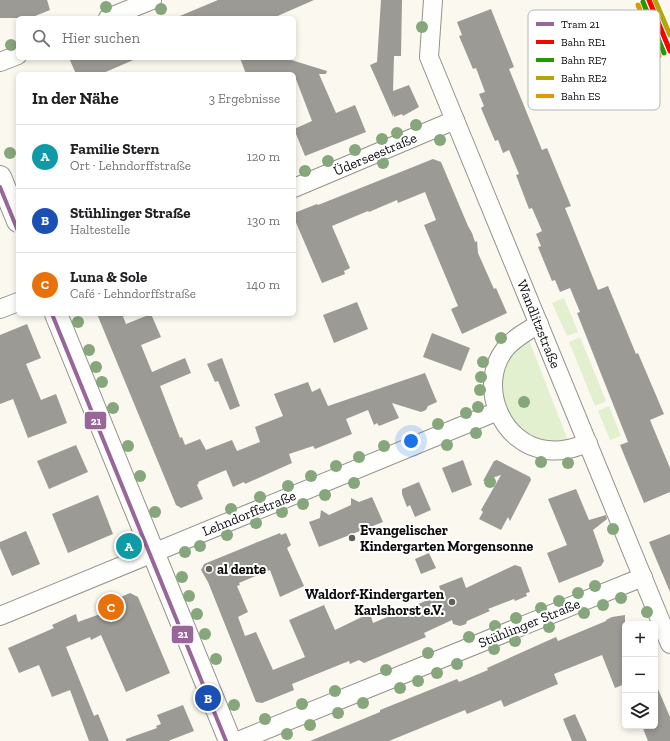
<!DOCTYPE html>
<html lang="de">
<head>
<meta charset="utf-8">
<style>
  body { margin:0; font-family:"Zilla Slab",serif; background:#f2f2f2; color:#202124 }
  .controls { position:absolute; right:12px; bottom:12px; display:grid; overflow:hidden; border-radius:6px; box-shadow:0 2px 6px #0003 }
  .controls button { width:36px; height:36px; display:grid; place-items:center; padding:0; border:0; border-bottom:1px solid #e0e0e0; background:#fff; color:#202124; font:20px sans-serif }
  .you { position:absolute; left:411px; top:441px; width:14px; height:14px; margin:-10px; border:3px solid #fff; border-radius:50%; background:#1a73e8; box-shadow:0 0 0 6px #1a73e833 }
  .badge { display:grid; place-items:center; width:26px; height:26px; border-radius:50%; background:#5f5f5b; color:#fff; font-size:13px; font-weight:700 }
  .pin { position:absolute; translate:-50% -50%; border:2px solid #fff; box-shadow:0 1px 4px #0006 }
  .list { margin:0; padding:0; list-style:none }
  h2 { display:flex; justify-content:space-between; align-items:center; height:52px; margin:0; padding:0 16px; font-size:17px }
  h2 small { font-size:13px; font-weight:400; color:#757577 }
  .list li { display:grid; grid-template-columns:26px 1fr auto; gap:12px; align-items:center; box-sizing:border-box; height:64px; padding:0 16px; border-top:1px solid #e0e0e0 }
  .list b { display:block; font-size:15px; white-space:nowrap }
  .list p { margin:0; font-size:13px; white-space:nowrap; color:#757577 }
  .list em { font-size:13px; font-style:normal; color:#757577 }
  .icon { flex:none; width:22px; height:22px; fill:none; stroke:currentColor; stroke-width:2; stroke-linecap:round; stroke-linejoin:round }
  .map { position:relative; flex:none; width:670px; height:741px; overflow:hidden }
  .search { position:absolute; background:#fff; box-shadow:0 2px 6px #0003; left:16px; top:16px; width:280px; height:44px; display:flex; align-items:center; gap:10px; box-sizing:border-box; padding:0 14px; border-radius:6px; color:#757577; font-size:15px }
  .panel { position:absolute; background:#fff; box-shadow:0 2px 6px #0003; left:16px; top:72px; width:280px; height:244px; border-radius:6px }
  .map>svg:first-child { display:block }
  .green { fill:#e2f0cf }
  .building { fill:#9c9a95 }
  .lines { fill:none; stroke-linecap:round; stroke-linejoin:round }
  .minor-casing { stroke:#93928e; stroke-width:20 }
  .tertiary-casing { stroke:#93928e; stroke-width:24 }
  .minor { stroke:#fefefd; stroke-width:18 }
  .tertiary { stroke:#fefefd; stroke-width:22 }
  .rail-1-casing { stroke:#fff; stroke-width:8 }
  .rail-2-casing { stroke:#fff; stroke-width:8 }
  .rail-3-casing { stroke:#fff; stroke-width:8 }
  .rail-4-casing { stroke:#fff; stroke-width:8 }
  .rail-1 { stroke:#f00; stroke-width:5 }
  .rail-2 { stroke:#269900; stroke-width:5 }
  .rail-3 { stroke:#b6a504; stroke-width:5 }
  .rail-4 { stroke:#e09701; stroke-width:5 }
  .tram-1-casing { stroke:#fff; stroke-width:7 }
  .tram-1 { stroke:#969; stroke-width:4 }
  .tree { fill:#86a67b }
  .poi-dot { fill:#5f5f5b; stroke:#fff; stroke-width:1.5 }
  .labels { text-anchor:middle; stroke-width:4; stroke-linejoin:round; paint-order:stroke }
  .street-label { font-size:14px; fill:#0c0c0c; stroke:#fff }
  .poi-label { font-size:14px; font-weight:bold; fill:#0c0c0c; stroke:#fff; text-anchor:start }
  .key { fill:#fff; stroke:#b6b6b6; stroke-width:1 }
  .key-label { font-size:11px; fill:#0c0c0c }
  .line-badge { stroke:#fff; stroke-width:1.5 }
  .badge-label { font-size:11px; text-anchor:middle; font-weight:bold; fill:#fff }
</style>
</head>
<body>
<div class="map">
<svg width="670" height="741" viewBox="0 0 670 741">
  <rect width="100%" height="100%" fill="#faf8ef"/>
  <g class="green">
    <polygon points="564,298 578,332 567,336 552,303"/>
    <polygon points="580,337 606,401 595,406 569,342"/>
    <polygon points="529,340 569,443 562,445 527,437 503,410 501,374 512,354"/>
    <polygon points="537,341 576,434 574,435 536,344"/>
    <polygon points="609,406 621,436 610,440 598,411"/>
  </g>
  <g class="building">
    <polygon points="0,0 47,0 50,10 30,18 0,18"/>
    <polygon points="218,0 314,0 273,18 175,18"/>
    <polygon points="381,0 402,0 401,56 394,56 393,91 409,85 419,107 403,116 402,114 394,117 393,113 393,117 370,65 377,62"/>
    <polygon points="491,9 514,67 509,69 542,150 547,148 571,206 565,208 598,290 608,286 636,354 638,353 664,414 650,420 670,468 670,492 644,503 620,445 628,442 577,313 580,312 570,288 560,292 555,280 552,281 538,247 541,246 536,234 542,231 532,208 529,209 516,175 519,174 509,150 503,153 498,140 495,141 481,108 484,106 479,94 485,92 476,68 473,69 459,36 462,35 457,22"/>
    <polygon points="69,58 138,58 101,74 76,74"/>
    <polygon points="240,58 285,58 327,71 326,74 319,74 336,113 355,105 366,132 305,156 294,129 312,121 294,74 246,74"/>
    <polygon points="433,159 441,162 468,226 472,233 475,242 477,241 478,253 494,289 496,288 507,313 462,334 451,309 458,306 424,225 436,220 425,192 398,203 397,200 369,212 368,211 332,226 350,268 344,271 345,274 322,283 294,218 294,213 317,204 318,205"/>
    <polygon points="357,302 368,329 334,343 323,315"/>
    <polygon points="97,314 122,314 126,324 151,314 161,337 141,345 152,372 185,358 191,373 160,386 180,438 182,437 185,445 200,439 206,450 232,440 237,451 260,442 255,427 283,416 274,394 308,382 312,392 320,388 328,406 425,373 437,402 428,406 426,410 421,412 392,403 399,418 379,426 377,423 374,425 368,410 346,419 352,434 315,449 313,446 289,454 292,463 245,484 244,482 233,487 226,470 198,482 199,483 197,485 203,499 181,508 176,505"/>
    <polygon points="27,324 41,358 26,364 41,400 56,394 67,423 28,438 13,399 0,404 0,335"/>
    <polygon points="432,333 470,348 461,371 423,357"/>
    <polygon points="222,358 240,406 230,410 218,381 215,382 207,364"/>
    <polygon points="76,445 88,472 49,489 37,461"/>
    <polygon points="463,460 472,485 452,493 442,468"/>
    <polygon points="497,460 530,477 531,480 510,521 508,517 501,530 479,519 483,512 481,510 501,475 483,481 494,461"/>
    <polygon points="419,482 431,510 415,517 410,505 407,507 402,494 402,489"/>
    <polygon points="576,489 589,520 606,515 607,519 593,530 604,561 601,566 559,583 547,553 567,545 548,499"/>
    <polygon points="98,495 113,534 68,553 52,514"/>
    <polygon points="372,497 383,522 319,547 309,522 320,518 321,510 329,515 351,505 351,498 359,502"/>
    <polygon points="26,531 40,564 12,576 0,548 0,542"/>
    <polygon points="280,533 281,535 286,533 291,545 287,548 304,586 280,597 270,570 239,583 240,585 237,586 248,612 238,617 245,636 256,632 273,670 305,657 289,620 324,605 335,630 370,613 373,623 442,594 439,586 462,577 466,588 515,565 521,567 530,592 526,593 527,596 515,601 514,599 488,609 490,611 467,621 466,624 460,626 453,624 452,620 424,633 426,637 364,663 359,660 350,664 349,661 292,684 294,690 262,703 256,702 208,582 201,570 204,564"/>
    <polygon points="670,534 670,592 649,542"/>
    <polygon points="429,553 436,568 421,574 415,559"/>
    <polygon points="130,593 138,597 170,673 126,692 101,635 91,640 90,637 66,647 94,716 98,714 109,741 89,741 70,690 52,697 39,665 19,673 8,648 54,628 52,625 76,614 78,622 103,613 100,606"/>
    <polygon points="625,615 625,684 615,688 602,655 554,674 558,684 504,707 501,700 467,714 465,710 389,741 310,741 380,712 380,710 457,679 459,682 488,670 487,668 556,637 558,641 606,621 606,620 612,617"/>
    <polygon points="655,682 670,717 670,741 648,741 642,726 655,726"/>
    <polygon points="183,705 194,731 168,741 126,741 126,739 157,728 156,726 161,724 157,715"/>
    <polygon points="575,714 587,741 572,741 563,719"/>
  </g>
  <g class="lines">
    <g class="minor-casing">
      <g id="minor">
        <polyline points="433,0 429,57 670,644"/>
        <polyline points="108,18 152,0"/>
        <polyline points="0,62 18,55"/>
        <polyline points="294,188 455,120"/>
        <polyline points="0,309 18,302"/>
        <path d="M539 324C527 331 514 338 505 349 477 385 501 445 547 450 562 452 574 448 588 443"/>
        <polyline points="0,616 498,411"/>
        <polyline points="238,741 643,577"/>
      </g>
    </g>
    <g class="tertiary-casing">
      <g id="tertiary">
        <polyline points="0,177 18,221"/>
        <polyline points="56,314 230,741"/>
      </g>
    </g>
    <use href="#minor" class="minor"/>
    <use href="#tertiary" class="tertiary"/>
    <g class="rail-1-casing">
      <polyline id="rail-1" points="649,0 670,51"/>
    </g>
    <g class="rail-2-casing">
      <polyline id="rail-2" points="643,2 664,53"/>
    </g>
    <g class="rail-3-casing">
      <polyline id="rail-3" points="655,0 670,35"/>
    </g>
    <g class="rail-4-casing">
      <polyline id="rail-4" points="638,5 659,56"/>
    </g>
    <use href="#rail-1" class="rail-1"/>
    <use href="#rail-2" class="rail-2"/>
    <use href="#rail-3" class="rail-3"/>
    <use href="#rail-4" class="rail-4"/>
    <g class="tram-1-casing">
      <g id="tram-1">
        <polyline points="0,187 18,231"/>
        <polyline points="52,314 226,741"/>
      </g>
    </g>
    <use href="#tram-1" class="tram-1"/>
  </g>
  <g class="tree">
    <circle cx="106" cy="7" r="6"/>
    <circle cx="161" cy="9" r="6"/>
    <circle cx="422" cy="27" r="6"/>
    <circle cx="11" cy="45" r="6"/>
    <circle cx="416" cy="125" r="6"/>
    <circle cx="397" cy="133" r="6"/>
    <circle cx="382" cy="139" r="6"/>
    <circle cx="440" cy="140" r="6"/>
    <circle cx="355" cy="150" r="6"/>
    <circle cx="10" cy="153" r="6"/>
    <circle cx="328" cy="161" r="6"/>
    <circle cx="383" cy="163" r="6"/>
    <circle cx="305" cy="171" r="6"/>
    <circle cx="78" cy="322" r="6"/>
    <circle cx="501" cy="338" r="6"/>
    <circle cx="89" cy="350" r="6"/>
    <circle cx="483" cy="362" r="6"/>
    <circle cx="96" cy="367" r="6"/>
    <circle cx="481" cy="377" r="6"/>
    <circle cx="102" cy="382" r="6"/>
    <circle cx="480" cy="390" r="6"/>
    <circle cx="524" cy="402" r="6"/>
    <circle cx="478" cy="407" r="6"/>
    <circle cx="113" cy="408" r="6"/>
    <circle cx="466" cy="413" r="6"/>
    <circle cx="438" cy="424" r="6"/>
    <circle cx="476" cy="433" r="6"/>
    <circle cx="447" cy="445" r="6"/>
    <circle cx="128" cy="446" r="6"/>
    <circle cx="384" cy="446" r="6"/>
    <circle cx="359" cy="457" r="6"/>
    <circle cx="541" cy="462" r="6"/>
    <circle cx="568" cy="463" r="6"/>
    <circle cx="336" cy="466" r="6"/>
    <circle cx="140" cy="476" r="6"/>
    <circle cx="311" cy="476" r="6"/>
    <circle cx="490" cy="482" r="6"/>
    <circle cx="354" cy="483" r="6"/>
    <circle cx="288" cy="486" r="6"/>
    <circle cx="325" cy="495" r="6"/>
    <circle cx="260" cy="497" r="6"/>
    <circle cx="303" cy="504" r="6"/>
    <circle cx="231" cy="509" r="6"/>
    <circle cx="155" cy="512" r="6"/>
    <circle cx="282" cy="512" r="6"/>
    <circle cx="256" cy="523" r="6"/>
    <circle cx="613" cy="529" r="6"/>
    <circle cx="227" cy="535" r="6"/>
    <circle cx="200" cy="546" r="6"/>
    <circle cx="185" cy="552" r="6"/>
    <circle cx="182" cy="577" r="6"/>
    <circle cx="595" cy="586" r="6"/>
    <circle cx="578" cy="593" r="6"/>
    <circle cx="189" cy="596" r="6"/>
    <circle cx="621" cy="598" r="6"/>
    <circle cx="559" cy="601" r="6"/>
    <circle cx="603" cy="605" r="6"/>
    <circle cx="541" cy="608" r="6"/>
    <circle cx="647" cy="612" r="6"/>
    <circle cx="584" cy="613" r="6"/>
    <circle cx="197" cy="614" r="6"/>
    <circle cx="516" cy="618" r="6"/>
    <circle cx="495" cy="626" r="6"/>
    <circle cx="549" cy="627" r="6"/>
    <circle cx="205" cy="634" r="6"/>
    <circle cx="469" cy="637" r="6"/>
    <circle cx="515" cy="641" r="6"/>
    <circle cx="494" cy="649" r="6"/>
    <circle cx="428" cy="653" r="6"/>
    <circle cx="216" cy="659" r="6"/>
    <circle cx="457" cy="664" r="6"/>
    <circle cx="386" cy="670" r="6"/>
    <circle cx="437" cy="673" r="6"/>
    <circle cx="418" cy="681" r="6"/>
    <circle cx="400" cy="688" r="6"/>
    <circle cx="335" cy="691" r="6"/>
    <circle cx="363" cy="703" r="6"/>
    <circle cx="302" cy="704" r="6"/>
    <circle cx="234" cy="705" r="6"/>
    <circle cx="338" cy="713" r="6"/>
    <circle cx="265" cy="719" r="6"/>
    <circle cx="310" cy="725" r="6"/>
    <circle cx="287" cy="734" r="6"/>
  </g>
  <g class="poi-dot">
    <circle cx="352" cy="538" r="4"/>
    <circle cx="209" cy="569" r="4"/>
    <circle cx="452" cy="602" r="4"/>
  </g>
  <g class="labels">
    <g class="street-label">
      <text transform="translate(375 154) rotate(-23)" y="5">Üderseestraße</text>
      <text transform="translate(539 324) rotate(68)" y="5">Wandlitzstraße</text>
      <text transform="translate(249 513) rotate(-22)" y="5">Lehndorffstraße</text>
      <text transform="translate(529 623) rotate(-22)" y="5">Stühlinger Straße</text>
    </g>
    <g class="poi-label">
      <text x="360" y="535">Evangelischer<tspan x="360" dy="16">Kindergarten Morgensonne</tspan></text>
      <text x="217" y="574">al dente</text>
      <text x="444" y="599" text-anchor="end">Waldorf-Kindergarten<tspan x="444" dy="16">Karlshorst e.V.</tspan></text>
    </g>
  </g>
  <rect x="528" y="10" width="132" height="100" rx="6" class="key"/>
  <rect x="536" y="22" width="18" height="4" fill="#969"/>
  <rect x="536" y="40" width="18" height="4" fill="#f00"/>
  <rect x="536" y="58" width="18" height="4" fill="#269900"/>
  <rect x="536" y="76" width="18" height="4" fill="#b6a504"/>
  <rect x="536" y="94" width="18" height="4" fill="#e09701"/>
  <g class="key-label">
    <text x="561" y="28">Tram 21</text>
    <text x="561" y="46">Bahn RE1</text>
    <text x="561" y="64">Bahn RE7</text>
    <text x="561" y="82">Bahn RE2</text>
    <text x="561" y="100">Bahn ES</text>
  </g>
  <g class="line-badge">
    <rect x="84" y="411" width="23" height="19" rx="4" fill="#969"/>
    <rect x="171" y="625" width="23" height="19" rx="4" fill="#969"/>
  </g>
  <g class="badge-label">
    <text x="96" y="425">21</text>
    <text x="183" y="638">21</text>
  </g>
</svg>
<div class="controls">
<button>+</button>
<button>−</button>
<button><svg class="icon" aria-label="layers" viewBox="0 0 24 24"><path d="M12 4l9 5-9 5-9-5zM3 14l9 5 9-5"/></svg></button>
</div>
<div class="you"></div>
<div class="pin badge" style="left:129px;top:546px;background:#0f9aa8">A</div>
<div class="pin badge" style="left:208px;top:698px;background:#1a4fb4">B</div>
<div class="pin badge" style="left:111px;top:607px;background:#e8710a">C</div>
<div class="search"><svg class="icon" aria-label="search" viewBox="0 0 24 24"><circle cx="10" cy="10" r="6"/><path d="M15 15l6 6"/></svg>Hier suchen</div>
<section class="panel">
<h2>In der Nähe<small>3 Ergebnisse</small></h2>
<ul class="list">
<li><span class="badge" style="background:#0f9aa8">A</span><div><b>Familie Stern</b><p>Ort · Lehndorffstraße</p></div><em>120 m</em></li>
<li><span class="badge" style="background:#1a4fb4">B</span><div><b>Stühlinger Straße</b><p>Haltestelle</p></div><em>130 m</em></li>
<li><span class="badge" style="background:#e8710a">C</span><div><b>Luna &amp; Sole</b><p>Café · Lehndorffstraße</p></div><em>140 m</em></li>
</ul>
</section>
</div>
</body>
</html>
